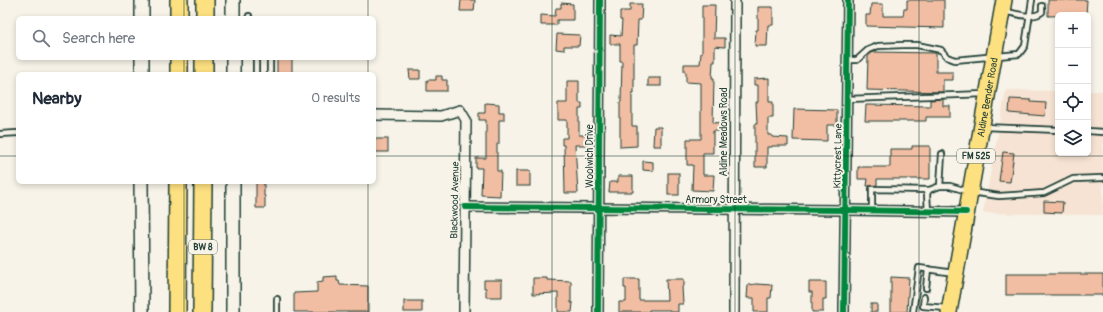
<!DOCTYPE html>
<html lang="en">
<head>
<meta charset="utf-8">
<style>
  body { margin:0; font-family:Pangolin,sans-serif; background:#f2f2f3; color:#1f2937 }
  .controls { position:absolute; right:12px; top:12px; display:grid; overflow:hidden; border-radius:6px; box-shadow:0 2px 6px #0003 }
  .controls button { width:36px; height:36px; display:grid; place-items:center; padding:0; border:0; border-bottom:1px solid #e0e1e3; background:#fff; color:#1f2937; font:20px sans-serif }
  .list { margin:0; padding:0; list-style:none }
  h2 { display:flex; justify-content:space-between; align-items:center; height:52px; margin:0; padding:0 16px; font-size:17px }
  h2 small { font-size:13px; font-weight:400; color:#747a83 }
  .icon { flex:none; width:22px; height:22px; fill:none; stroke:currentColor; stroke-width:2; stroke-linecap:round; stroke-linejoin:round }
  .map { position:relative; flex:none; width:1103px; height:312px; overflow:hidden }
  .search { position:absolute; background:#fff; box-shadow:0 2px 6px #0003; left:16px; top:16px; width:360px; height:44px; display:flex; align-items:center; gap:10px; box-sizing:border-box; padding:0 14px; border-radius:6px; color:#747a83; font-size:15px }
  .panel { position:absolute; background:#fff; box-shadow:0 2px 6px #0003; left:16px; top:72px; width:360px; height:112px; border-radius:6px }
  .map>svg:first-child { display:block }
  .built { fill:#f6e3d3 }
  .building { fill:#f2bea3; stroke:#1f3d34 }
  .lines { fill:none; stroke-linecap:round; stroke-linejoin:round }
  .service-casing { stroke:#1f3d34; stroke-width:8 }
  .minor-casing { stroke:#1f3d34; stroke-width:12 }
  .secondary-casing { stroke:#1f3d34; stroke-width:16 }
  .primary-casing { stroke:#1f3d34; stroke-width:18 }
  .motorway-casing { stroke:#1f3d34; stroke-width:20 }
  .service { stroke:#f7f3e8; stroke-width:4.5 }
  .minor { stroke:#f7f3e8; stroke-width:9 }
  .secondary { stroke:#f7f3e8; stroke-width:13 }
  .primary { stroke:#fde080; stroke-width:15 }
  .motorway { stroke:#fde080; stroke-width:17 }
  .cycleway-casing { stroke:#f7f3e8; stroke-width:8 }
  .cycleway { stroke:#00873e; stroke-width:6 }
  .grid { fill:none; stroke:#1f3d34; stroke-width:1; stroke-opacity:0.55 }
  .labels { text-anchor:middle; stroke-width:4; stroke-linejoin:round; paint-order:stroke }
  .shield { fill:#f7f3e8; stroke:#60746a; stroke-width:1 }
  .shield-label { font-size:9px; font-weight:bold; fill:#1f3d34 }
  .street-label { font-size:10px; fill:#1f3d34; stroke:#f7f3e8 }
</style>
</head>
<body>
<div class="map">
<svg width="1103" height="312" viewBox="0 0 1103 312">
  <rect width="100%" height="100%" fill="#f7f3e8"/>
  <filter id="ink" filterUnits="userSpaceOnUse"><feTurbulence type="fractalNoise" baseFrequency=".025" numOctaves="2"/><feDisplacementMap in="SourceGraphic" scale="8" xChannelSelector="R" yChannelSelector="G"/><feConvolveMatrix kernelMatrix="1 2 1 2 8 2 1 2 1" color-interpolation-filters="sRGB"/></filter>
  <g filter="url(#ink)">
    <polygon class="built" points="1006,90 1058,91 1058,153 1088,153 1088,91 1103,91 1103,215 983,213"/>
    <g class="building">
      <polygon points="461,0 475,0 474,11 460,11"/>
      <polygon points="907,0 944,0 944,28 866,26 866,15 870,15 871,4 883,4 883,16 903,16 904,9 907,9"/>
      <polygon points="1048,0 1087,0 1086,15 1048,16"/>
      <polygon points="561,3 573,4 573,20 557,20 557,25 541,25 541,15 555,16 556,8 561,8"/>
      <polygon points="630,4 642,4 641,20 638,20 637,45 634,45 634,93 632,93 632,126 637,126 637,146 620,147 620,102 621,102 622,61 620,61 620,44 610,44 610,35 621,36 622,20 620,20 620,11 630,11"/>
      <polygon points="702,5 715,5 714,38 725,38 725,47 715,46 715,62 713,62 712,78 714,78 713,123 724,122 724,131 713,131 713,153 703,153 703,175 714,175 713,191 692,190 693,165 687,165 687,139 701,139 701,83 686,82 686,72 684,72 684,64 700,64 701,53 702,53"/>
      <polygon points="758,7 773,7 773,25 768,25 767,46 755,46 756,30 758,30"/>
      <polygon points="557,34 580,35 579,46 564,46 564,50 556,49"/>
      <polygon points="873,52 936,53 936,72 953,72 953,80 943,80 943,92 867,90 868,56"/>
      <rect x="277" y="58" width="15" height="16"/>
      <polygon points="409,70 420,70 420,79 410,79"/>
      <polygon points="436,76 442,76 442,80 447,80 447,91 427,91 427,80 436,80"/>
      <rect x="648" y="78" width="13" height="8"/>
      <polygon points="769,78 769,102 773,102 773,118 768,118 768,135 772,135 772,137 788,138 788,146 772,146 772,147 767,147 767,167 755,167 755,124 757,124 756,102 758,102 758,85 754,85 754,79"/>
      <polygon points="567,81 579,81 579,103 582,103 582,109 579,109 579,135 588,135 588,145 575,145 578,193 565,193 564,145 562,145 562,138 567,138 567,120 558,120 558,103 567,103"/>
      <polygon points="943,99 943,106 950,106 950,117 926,117 926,121 865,121 866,105 930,106 930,100"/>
      <polygon points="1010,99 1031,100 1031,102 1046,103 1045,116 1009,113"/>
      <polygon points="485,103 499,104 499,112 504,112 504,120 499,120 499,144 497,144 497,171 501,171 500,196 481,195 482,168 476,168 476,158 486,158 486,120 479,120 479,113 485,113"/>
      <polygon points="794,109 837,110 837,125 827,125 827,141 793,140"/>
      <polygon points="654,127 661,127 661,146 653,146"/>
      <rect x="374" y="139" width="14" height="13"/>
      <polygon points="912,146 930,146 930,179 877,179 877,185 870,186 867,186 868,179 858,179 858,167 890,167 890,149 912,149"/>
      <polygon points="1003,152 1014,153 1010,182 999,181"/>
      <polygon points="643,161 653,162 653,171 643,170"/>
      <rect x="516" y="171" width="14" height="15"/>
      <rect x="668" y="173" width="11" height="22"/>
      <polygon points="618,176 633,176 633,192 609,192 610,182 618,182"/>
      <polygon points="256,182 264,182 264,196 265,196 265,208 256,208"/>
      <polygon points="1044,201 1063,202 1062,213 1044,212"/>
      <rect x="1006" y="274" width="97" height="21"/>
      <polygon points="337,276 337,281 339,281 340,285 368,286 368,312 294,312 294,293 317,292 317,282 323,281 323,277"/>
      <polygon points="891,277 909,278 907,312 891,312"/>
      <polygon points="533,278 547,278 547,280 571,281 571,303 573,303 572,312 558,312 558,293 533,294"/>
      <polygon points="624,279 639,279 639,300 667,300 666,279 684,279 684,286 682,287 683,304 678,304 678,312 670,312 670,310 649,310 649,312 619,312 619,302 626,302 626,288 624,288"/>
      <polygon points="484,280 502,280 502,297 486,297 486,288 484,288"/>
      <polygon points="809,282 826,282 826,299 823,299 823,312 812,312 812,292 809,292"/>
      <polygon points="756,284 772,285 771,298 768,298 768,312 754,312 754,298 747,298 748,285"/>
      <rect x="404" y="301" width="18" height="11"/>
      <rect x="871" y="304" width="6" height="8"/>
    </g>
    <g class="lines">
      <g class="service-casing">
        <g id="service">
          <path d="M1003 11C1014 13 1032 20 1042 12V6"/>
          <polyline points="249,18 249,16"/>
          <polyline points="848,60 857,60 868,50 878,46 903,45 917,45 941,50 947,57 955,60 1019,54 1025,46 1032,0"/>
          <polyline points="256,74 256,58"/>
          <polyline points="270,74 270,58"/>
          <polyline points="847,99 985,94"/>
          <polyline points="983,127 1058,130"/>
          <polyline points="1088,131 1103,132"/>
          <polyline points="0,134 18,133"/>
          <polyline points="940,186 950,186 970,192 999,196 1044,193 1073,179 1103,178"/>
          <polyline points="872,210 872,189 929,190"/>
          <polyline points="928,212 927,194 929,190 940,186 942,154"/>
          <polyline points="926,288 928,269"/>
          <polyline points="924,297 923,306 946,308"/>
          <polyline points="277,299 277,312"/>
          <polyline points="913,312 919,268 954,273"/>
        </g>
      </g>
      <g class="minor-casing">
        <g id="minor">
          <polyline points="374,115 441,116 460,110 466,120 464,312"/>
          <polyline points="465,207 846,210 966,212"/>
          <polyline points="598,312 600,0"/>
          <polyline points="734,312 735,0"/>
          <polyline points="844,312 848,0"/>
        </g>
      </g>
      <g class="secondary-casing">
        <g id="secondary">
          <polyline points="233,0 233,18"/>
          <polyline points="142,18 142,0"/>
          <polyline points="142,74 142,58"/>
          <polyline points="233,74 233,58"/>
          <polyline points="141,182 142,312"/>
          <polyline points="233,312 233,182"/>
        </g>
      </g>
      <g class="primary-casing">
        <g id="primary">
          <path id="s1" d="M949 312 1004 0"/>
        </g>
      </g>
      <g class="motorway-casing">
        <g id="motorway">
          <polyline points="179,18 179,0"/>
          <polyline points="205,18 205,0"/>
          <polyline points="179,74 179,58"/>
          <polyline points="204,74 204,58"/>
          <polyline points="177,312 178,182"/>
          <polyline points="202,312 203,182"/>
        </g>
      </g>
      <use href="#service" class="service"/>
      <use href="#minor" class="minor"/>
      <use href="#secondary" class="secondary"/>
      <use href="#primary" class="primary"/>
      <use href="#motorway" class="motorway"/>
      <g class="cycleway-casing">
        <g id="cycleway">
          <polyline points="465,207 846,210 966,212"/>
          <polyline points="598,312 600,0"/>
          <polyline points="844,312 848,0"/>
        </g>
      </g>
      <use href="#cycleway" class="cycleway"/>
    </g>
  </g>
  <path class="grid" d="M184 0V18M368 0V18M552 0V312M735 0V312M919 0V312M184 58V74M368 58V74M0 156H18M374 156H1103M184 182V312M368 182V312"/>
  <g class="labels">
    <g class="shield">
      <rect x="957" y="149" width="38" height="14" rx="3"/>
      <rect x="189" y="240" width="28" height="14" rx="3"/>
    </g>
    <g class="shield-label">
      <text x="976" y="159">FM 525</text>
      <text x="203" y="250">BW 8</text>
    </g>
    <g class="street-label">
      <text dy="4" stroke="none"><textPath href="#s1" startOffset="218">Aldine Bender Road</textPath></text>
      <text transform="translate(723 132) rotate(-90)" y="4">Aldine Meadows Road</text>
      <text transform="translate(589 156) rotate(-90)" y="4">Woolwich Drive</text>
      <text transform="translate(837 156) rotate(-89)" y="4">Kittycrest Lane</text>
      <text x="716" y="203">Armory Street</text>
      <text transform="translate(454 200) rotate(-89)" y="4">Blackwood Avenue</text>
    </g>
  </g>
</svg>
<div class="controls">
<button>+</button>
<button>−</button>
<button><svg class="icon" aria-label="locate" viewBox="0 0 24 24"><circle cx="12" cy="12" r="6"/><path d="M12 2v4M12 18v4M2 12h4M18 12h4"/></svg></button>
<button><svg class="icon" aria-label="layers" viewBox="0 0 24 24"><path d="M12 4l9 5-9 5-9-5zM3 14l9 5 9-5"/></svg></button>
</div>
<div class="search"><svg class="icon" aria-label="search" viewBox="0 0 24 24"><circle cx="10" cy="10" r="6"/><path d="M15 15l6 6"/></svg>Search here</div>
<section class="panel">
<h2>Nearby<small>0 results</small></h2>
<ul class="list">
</ul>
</section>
</div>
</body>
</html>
